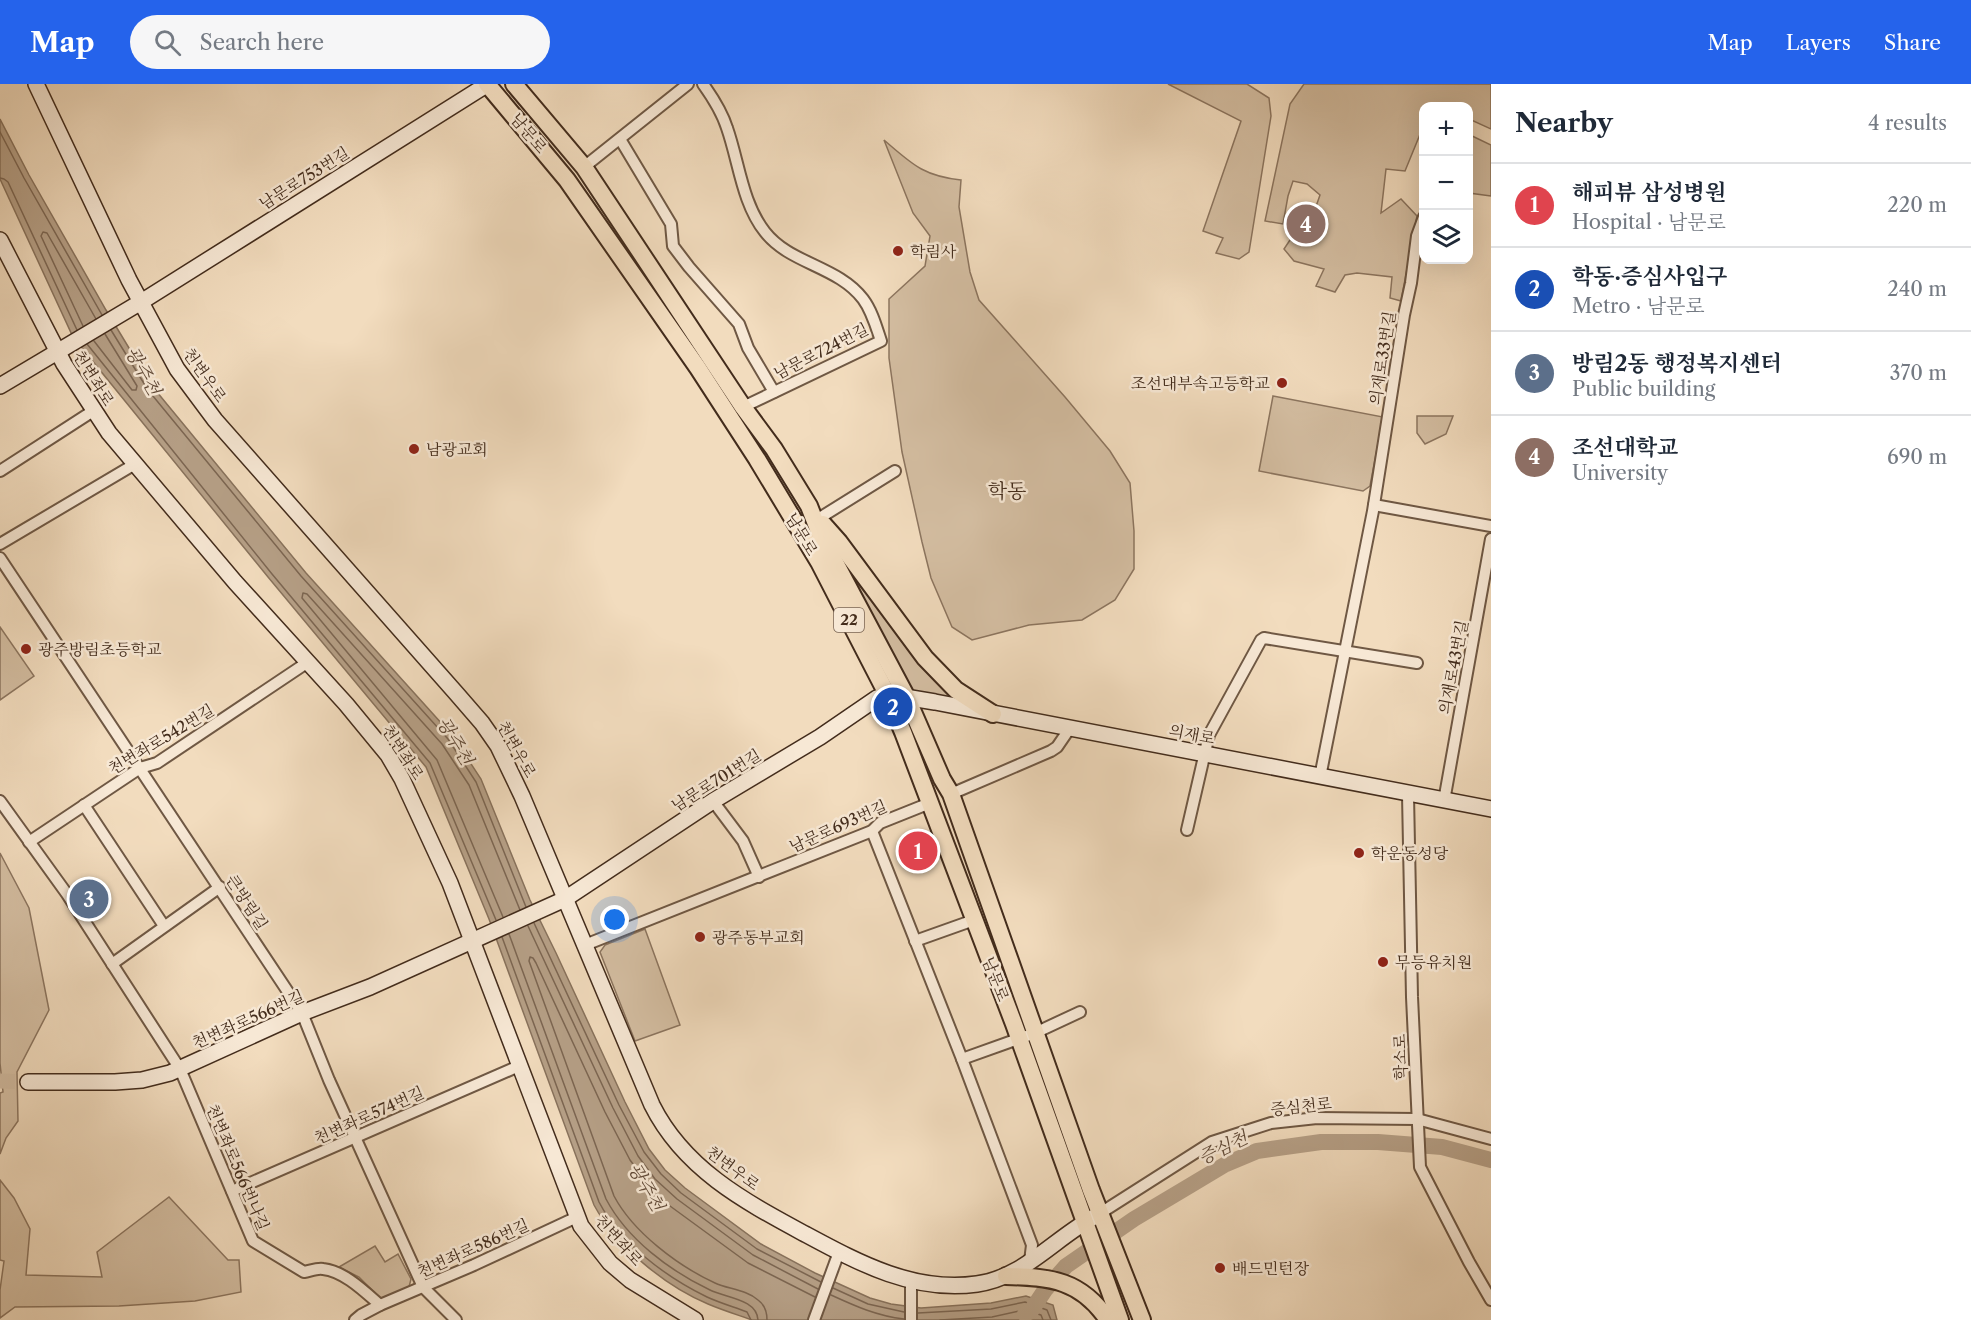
<!DOCTYPE html>
<html lang="en">
<head>
<meta charset="utf-8">
<style>
  body { margin:0; font-family:"Libre Caslon Text","Noto Serif KR",serif; background:#f6f6f7; color:#1f2937 }
  .controls { position:absolute; right:18px; top:18px; display:grid; overflow:hidden; border-radius:12px; box-shadow:0 6px 24px #0002 }
  .controls button { width:54px; height:54px; display:grid; place-items:center; padding:0; border:0; border-bottom:2px solid #e0e1e3; background:#fff; color:#1f2937; font:30px sans-serif }
  .you { position:absolute; left:615px; top:836px; width:21px; height:21px; margin:-15px; border:4px solid #fff; border-radius:50%; background:#1a73e8; box-shadow:0 0 0 9px #1a73e833 }
  .badge { display:grid; place-items:center; width:39px; height:39px; border-radius:50%; background:#2563eb; color:#fff; font-size:20px; font-weight:700 }
  .pin { position:absolute; translate:-50% -50%; border:3px solid #fff; box-shadow:0 2px 6px #0006 }
  .list { margin:0; padding:0; list-style:none }
  h2 { display:flex; justify-content:space-between; align-items:center; height:78px; margin:0; padding:0 24px; font-size:26px }
  h2 small { font-size:20px; font-weight:400; color:#747a83 }
  .list li { display:grid; grid-template-columns:39px 1fr auto; gap:18px; align-items:center; box-sizing:border-box; height:84px; padding:0 24px; border-top:2px solid #e0e1e3 }
  .list b { display:block; font-size:22px; white-space:nowrap }
  .list p { margin:0; font-size:20px; white-space:nowrap; color:#747a83 }
  .list em { font-size:20px; font-style:normal; color:#747a83 }
  .icon { flex:none; width:33px; height:33px; fill:none; stroke:currentColor; stroke-width:2; stroke-linecap:round; stroke-linejoin:round }
  .map { position:relative; flex:none; width:1491px; height:1236px; overflow:hidden }
  header { display:flex; align-items:center; gap:36px; box-sizing:border-box; height:84px; padding:0 30px; background:#2563eb; color:#fff }
  header strong { font-size:28px }
  nav { display:flex; gap:33px; margin-inline-start:auto; font-size:21px }
  .search { width:420px; height:54px; background:#f6f6f7; display:flex; align-items:center; gap:15px; box-sizing:border-box; padding:0 21px; border-radius:33px; color:#747a83; font-size:22px }
  main { display:flex }
  aside { flex:1; background:#fff }
  .map>svg:first-child { display:block }
  .green { fill:#d4bea2; stroke:#8c755f; stroke-width:1.5 }
  .water { fill:#b6a087; stroke:#88725c; stroke-width:1.5 }
  .lines { fill:none; stroke-linecap:round; stroke-linejoin:round }
  .shore { stroke:#7c6652; stroke-width:1.5 }
  .river { stroke:#b6a087; stroke-width:16 }
  .secondary-tunnel { stroke:#cfb99e; stroke-width:15; stroke-dasharray:15 8; stroke-linecap:butt }
  .street-casing { stroke:#6f5844; stroke-width:14 }
  .secondary-casing { stroke:#432c1c; stroke-width:18 }
  .primary-casing { stroke:#432c1c; stroke-width:20 }
  .street { stroke:#f7e8d5; stroke-width:10 }
  .secondary { stroke:#f7e8d5; stroke-width:15 }
  .primary { stroke:#f2dcbe; stroke-width:16 }
  .poi-dot { fill:#8f2418; stroke:#f7e8d5; stroke-width:2 }
  .labels { text-anchor:middle; stroke-width:5; stroke-linejoin:round; paint-order:stroke }
  .shield { fill:#f7e8d5; stroke:#796454; stroke-width:1.5 }
  .shield-label { font-size:15px; font-weight:bold; fill:#432c1c }
  .street-label { font-size:16px; fill:#432c1c; stroke:#f7e8d5 }
  .poi-label { font-size:16px; fill:#432c1c; stroke:#f7e8d5; text-anchor:start }
  .water-label { font-size:18px; font-style:italic; fill:#604937; stroke:#f7e8d5 }
  .quarter-label { font-size:20px; fill:#432c1c; stroke:#f7e8d5 }
</style>
</head>
<body>
<header>
<strong>Map</strong>
<div class="search"><svg class="icon" aria-label="search" viewBox="0 0 24 24"><circle cx="10" cy="10" r="6"/><path d="M15 15l6 6"/></svg>Search here</div>
<nav><a>Map</a><a>Layers</a><a>Share</a></nav>
</header>
<main>
<div class="map">
<svg width="1491" height="1236" viewBox="0 0 1491 1236">
  <rect width="100%" height="100%" fill="#f2dcbe"/>
  <filter id="stains"><feTurbulence type="fractalNoise" baseFrequency=".00333" numOctaves="4"/><feColorMatrix values="0 0 0 0 .2 0 0 0 0 .09 0 0 0 0 .02 0 0 0 .5 -.17"/></filter>
  <radialGradient id="worn" r=".72"><stop offset=".6" stop-color="#630" stop-opacity="0"/><stop offset="1" stop-color="#630" stop-opacity=".3"/></radialGradient>
  <g class="green">
    <polygon points="1168,0 1247,0 1269,14 1271,32 1249,168 1239,175 1216,169 1223,154 1203,147 1241,37"/>
    <polygon points="1304,0 1491,0 1491,45 1469,35 1468,22 1424,22 1423,43 1405,87 1386,85 1381,129 1401,115 1417,132 1401,217 1390,214 1392,193 1357,189 1345,191 1335,208 1316,202 1324,185 1294,177 1284,165 1294,150 1307,148 1320,111 1307,100 1293,97 1288,112 1283,140 1265,137 1290,20"/>
    <polygon points="1468,50 1491,61 1491,112 1469,109"/>
    <path d="M884 56C912 80 923 92 961 96L959 123 970 188 979 216 1065 313 1110 367 1130 399 1134 447V485L1115 516 1082 536 1029 541 972 556 952 543 931 494 922 458 902 368 889 274V215L925 182 930 152 913 129Z"/>
    <polygon points="1273,312 1383,333 1370,402 1363,407 1259,387"/>
    <polygon points="1417,332 1453,332 1446,350 1425,360 1417,349"/>
    <polygon points="856,498 890,536 976,624 914,610 906,603"/>
    <polygon points="0,543 34,592 0,616"/>
    <polygon points="0,769 29,824 49,926 17,988 18,1037 6,1054 0,1070 0,1009 3,1008 0,979"/>
    <polygon points="645,845 680,941 635,957 600,868 605,861"/>
    <polygon points="0,1096 14,1114 30,1145 26,1191 102,1193 97,1168 169,1113 228,1176 239,1176 241,1208 195,1217 119,1222 15,1223 0,1234 0,1206 4,1177 0,1176"/>
    <polygon points="375,1162 385,1178 398,1170 411,1195 409,1203 382,1216 359,1193 339,1183"/>
  </g>
  <path class="water" d="M0 35 29 91 106 226 152 302 306 489 452 651 481 695 530 816 556 869 625 1018 649 1065 665 1086 685 1104 761 1160 815 1189 870 1214 891 1220 921 1224 991 1219 1026 1212 1053 1221 1057 1236H752C738 1231 722 1226 708 1220 665 1202 616 1162 594 1121L489 835 426 683 268 493 73 253 0 95Z"/>
  <g class="lines">
    <g class="shore">
      <polyline points="0,48 24,94 102,231"/>
      <polyline points="0,94 4,95 8,98 77,246"/>
      <polyline points="83,242 41,152 43,148 47,149 96,235"/>
      <polyline points="111,246 148,306 301,492 448,655 476,698 526,823"/>
      <polyline points="94,257 132,306 136,306 137,302 105,250"/>
      <polyline points="87,260 272,490 430,679 496,836"/>
      <polyline points="503,833 437,676 302,514 303,509 307,510 442,660 469,701 520,826"/>
      <polyline points="534,839 619,1021 644,1068 661,1090 681,1109 757,1165 821,1198"/>
      <polyline points="528,842 613,1024 638,1072 655,1095 677,1115 753,1171 818,1205"/>
      <path d="M509 850 606 1115C627 1155 670 1187 710 1206 726 1214 757 1215 758 1236"/>
      <path d="M502 853 599 1118C621 1160 666 1193 707 1213 720 1219 734 1223 747 1228L751 1236"/>
      <polyline points="833,1204 868,1220 904,1228"/>
      <path d="M831 1211C855 1222 877 1232 904 1235"/>
      <polyline points="918,1229 991,1225 1025,1218 1047,1226 1051,1236"/>
      <path d="M767 1236C767 1228 765 1221 758 1216 747 1206 728 1205 715 1199 678 1182 633 1148 614 1112L529 877 530 873 533 874 536 879 605 1028 630 1076 648 1100 670 1122 748 1179 815 1213"/>
      <polyline points="940,1236 992,1233 1024,1226 1041,1231 1043,1236"/>
    </g>
    <polyline class="river" points="1025,1230 1031,1227 1045,1206 1066,1182 1134,1135 1191,1101 1226,1080 1257,1067 1321,1058 1378,1058 1442,1063 1491,1076"/>
    <polyline class="secondary-tunnel" points="0,997 28,998"/>
    <g class="street-casing">
      <g id="street">
        <path d="M703 0C713 14 722 28 727 44 739 78 742 119 765 148 790 180 838 182 863 215 872 227 876 242 881 257L743 323"/>
        <polyline points="620,55 671,140 673,162 689,183 739,240 748,264 774,308"/>
        <polyline points="584,83 688,0"/>
        <polyline points="0,387 93,327"/>
        <polyline points="1374,421 1491,442"/>
        <polyline points="818,435 895,387"/>
        <polyline points="0,460 135,380"/>
        <polyline points="0,474 302,929 329,996 423,1203 456,1236"/>
        <polyline points="1320,693 1373,427 1404,231 1411,199 1417,152 1424,133"/>
        <polyline points="951,710 1051,667 1057,663 1070,644"/>
        <polyline points="1408,711 1412,913 1420,1083 1469,1178 1491,1216"/>
        <path d="M0 717 67 810 180 985 253 1157 304 1188C310 1187 317 1184 323 1185 344 1187 365 1208 380 1221"/>
        <polyline points="713,717 743,757 759,793"/>
        <polyline points="1444,717 1491,455"/>
        <polyline points="84,721 164,842"/>
        <polyline points="1187,746 1209,651 1261,556 1264,554 1417,579"/>
        <polyline points="872,747 962,975 1035,949 1080,928"/>
        <polyline points="29,758 140,684 157,679 308,578"/>
        <polyline points="915,857 974,836"/>
        <polyline points="585,861 872,747 880,739 930,719"/>
        <polyline points="112,880 220,803"/>
        <polyline points="962,975 1032,1161 1030,1177"/>
        <polyline points="232,1107 519,982"/>
        <polyline points="1099,1130 1212,1058 1271,1039 1317,1034 1417,1035 1491,1055"/>
        <polyline points="355,1236 361,1231 380,1221 474,1181 577,1133"/>
        <polyline points="814,1236 839,1168"/>
        <polyline points="911,1236 911,1198"/>
      </g>
    </g>
    <g class="secondary-casing">
      <g id="secondary">
        <path d="M36 0 129 196 177 285 215 336 456 609 482 639 498 662 522 712 652 1021C684 1085 744 1117 805 1150 859 1179 914 1209 977 1200 1023 1194 1055 1154 1094 1133"/>
        <polyline points="0,156 64,280 109,349 235,498 346,620 388,671 402,695 450,799 581,1142 610,1179 630,1196 695,1236"/>
        <polyline points="0,302 141,218 488,0"/>
        <polyline points="28,998 115,998 142,996 170,989 302,929 370,903 565,815 713,717 820,653 877,614 887,610 935,618 1491,725"/>
      </g>
    </g>
    <g class="primary-casing">
      <g id="primary">
        <polyline points="487,0 567,96 698,284 757,375 819,478 887,610 903,648 1014,940 1120,1236"/>
        <polyline points="514,0 584,83 743,323 774,365 809,422 820,450 906,612 942,695 951,710 1091,1106 1142,1236"/>
        <polyline points="823,440 839,458 925,574 956,606 993,630"/>
        <path d="M1006 1192C1051 1193 1081 1196 1108 1236"/>
      </g>
    </g>
    <use href="#street" class="street"/>
    <use href="#secondary" class="secondary"/>
    <use href="#primary" class="primary"/>
  </g>
  <g class="poi-dot">
    <circle cx="898" cy="167" r="6"/>
    <circle cx="1282" cy="299" r="6"/>
    <circle cx="414" cy="365" r="6"/>
    <circle cx="26" cy="565" r="6"/>
    <circle cx="1359" cy="769" r="6"/>
    <circle cx="700" cy="853" r="6"/>
    <circle cx="1383" cy="878" r="6"/>
    <circle cx="1220" cy="1184" r="6"/>
  </g>
  <g class="labels">
    <rect class="shield" x="834" y="524" width="30" height="24" rx="4.5"/>
    <g class="shield-label">
      <text x="849" y="541">22</text>
    </g>
    <g class="street-label">
      <text transform="translate(529 49) rotate(50)" y="6">남문로</text>
      <text transform="translate(304 94) rotate(-32)" y="6">남문로753번길</text>
      <text transform="translate(821 267) rotate(-27)" y="6">남문로724번길</text>
      <text transform="translate(1382 274) rotate(-81)" y="6">의재로33번길</text>
      <text transform="translate(205 291) rotate(55)" y="6">천변우로</text>
      <text transform="translate(94 294) rotate(58)" y="6">천변좌로</text>
      <text transform="translate(802 450) rotate(59)" y="6">남문로</text>
      <text transform="translate(1453 583) rotate(-79)" y="6">의재로43번길</text>
      <text transform="translate(1192 650) rotate(11)" y="6">의재로</text>
      <text transform="translate(161 655) rotate(-31)" y="6">천변좌로542번길</text>
      <text transform="translate(517 665) rotate(61)" y="6">천변우로</text>
      <text transform="translate(403 668) rotate(57)" y="6">천변좌로</text>
      <text transform="translate(716 696) rotate(-32)" y="6">남문로701번길</text>
      <text transform="translate(838 742) rotate(-24)" y="6">남문로693번길</text>
      <text transform="translate(247 818) rotate(57)" y="6">큰방림길</text>
      <text transform="translate(996 895) rotate(69)" y="6">남문로</text>
      <text transform="translate(248 935) rotate(-24)" y="6">천변좌로566번길</text>
      <text transform="translate(1400 973) rotate(-92)" y="6">학소로</text>
      <text transform="translate(1301 1022) rotate(-6)" y="6">증심천로</text>
      <text transform="translate(369 1031) rotate(-24)" y="6">천변좌로574번길</text>
      <text transform="translate(238 1083) rotate(67)" y="6">천변좌로566번나길</text>
      <text transform="translate(733 1084) rotate(37)" y="6">천변우로</text>
      <text transform="translate(619 1156) rotate(48)" y="6">천변좌로</text>
      <text transform="translate(473 1164) rotate(-24)" y="6">천변좌로586번길</text>
    </g>
    <g class="poi-label">
      <text x="910" y="173">학림사</text>
      <text x="1270" y="305" text-anchor="end">조선대부속고등학교</text>
      <text x="426" y="371">남광교회</text>
      <text x="38" y="571">광주방림초등학교</text>
      <text x="1371" y="775">학운동성당</text>
      <text x="712" y="859">광주동부교회</text>
      <text x="1395" y="884">무등유치원</text>
      <text x="1232" y="1190">배드민턴장</text>
    </g>
    <g class="water-label">
      <text transform="translate(143 287) rotate(61)" y="6">광주천</text>
      <text transform="translate(455 657) rotate(59)" y="6">광주천</text>
      <text transform="translate(1223 1064) rotate(-26)" y="6">증심천</text>
      <text transform="translate(646 1103) rotate(60)" y="6">광주천</text>
    </g>
    <g class="quarter-label">
      <text x="1007" y="414">학동</text>
    </g>
  </g>
  <rect width="100%" height="100%" filter="url(#stains)"/>
  <rect width="100%" height="100%" fill="url(#worn)"/>
</svg>
<div class="controls">
<button>+</button>
<button>−</button>
<button><svg class="icon" aria-label="layers" viewBox="0 0 24 24"><path d="M12 4l9 5-9 5-9-5zM3 14l9 5 9-5"/></svg></button>
</div>
<div class="you"></div>
<div class="pin badge" style="left:918px;top:767px;background:#e0444e">1</div>
<div class="pin badge" style="left:893px;top:623px;background:#1a4fb4">2</div>
<div class="pin badge" style="left:89px;top:815px;background:#5c6f8a">3</div>
<div class="pin badge" style="left:1306px;top:140px;background:#8d6e63">4</div>
</div>
<aside>
<h2>Nearby<small>4 results</small></h2>
<ul class="list">
<li><span class="badge" style="background:#e0444e">1</span><div><b>해피뷰 삼성병원</b><p>Hospital · 남문로</p></div><em>220 m</em></li>
<li><span class="badge" style="background:#1a4fb4">2</span><div><b>학동·증심사입구</b><p>Metro · 남문로</p></div><em>240 m</em></li>
<li><span class="badge" style="background:#5c6f8a">3</span><div><b>방림2동 행정복지센터</b><p>Public building</p></div><em>370 m</em></li>
<li><span class="badge" style="background:#8d6e63">4</span><div><b>조선대학교</b><p>University</p></div><em>690 m</em></li>
</ul>
</aside>
</main>
</body>
</html>
